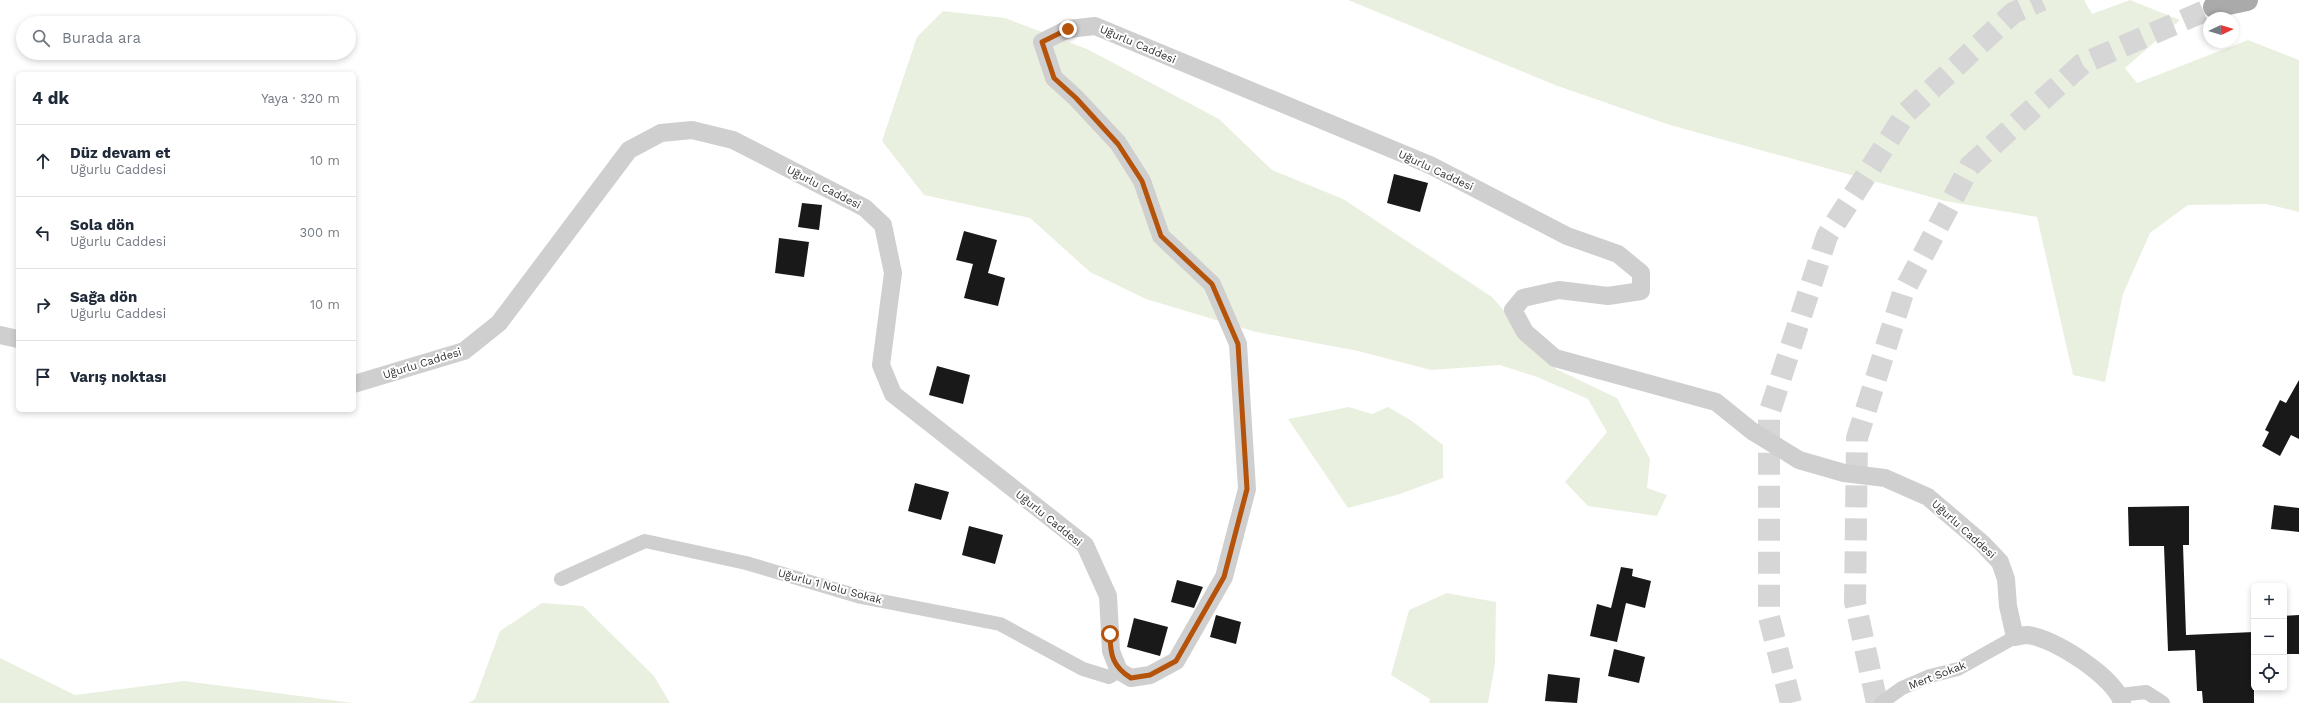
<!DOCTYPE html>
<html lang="tr">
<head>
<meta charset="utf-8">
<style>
  body { margin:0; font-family:"Work Sans",sans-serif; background:#f6f6f7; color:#1f2937 }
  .controls { position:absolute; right:12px; bottom:12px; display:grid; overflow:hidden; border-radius:6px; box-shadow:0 2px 6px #0003 }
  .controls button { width:36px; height:36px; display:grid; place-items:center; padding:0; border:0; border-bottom:1px solid #e0e1e3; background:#fff; color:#1f2937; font:20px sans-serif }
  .compass { position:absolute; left:2203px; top:12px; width:36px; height:36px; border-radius:50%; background:#fff; box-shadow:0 2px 6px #0003; rotate:86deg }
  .stop { position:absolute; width:12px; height:12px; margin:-9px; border:3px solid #b45309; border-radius:50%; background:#fff }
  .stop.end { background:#b45309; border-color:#fff; box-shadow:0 1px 4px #0008 }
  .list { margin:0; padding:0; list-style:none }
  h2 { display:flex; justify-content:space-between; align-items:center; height:52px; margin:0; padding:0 16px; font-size:17px }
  h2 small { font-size:13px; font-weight:400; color:#747a83 }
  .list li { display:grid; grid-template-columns:26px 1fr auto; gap:12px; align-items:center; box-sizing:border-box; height:72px; padding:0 16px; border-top:1px solid #e0e1e3 }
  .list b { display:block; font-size:15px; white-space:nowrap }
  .list p { margin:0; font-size:13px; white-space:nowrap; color:#747a83 }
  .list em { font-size:13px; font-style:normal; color:#747a83 }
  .icon { flex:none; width:22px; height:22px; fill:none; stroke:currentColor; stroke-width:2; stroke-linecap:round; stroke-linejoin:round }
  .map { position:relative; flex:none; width:2299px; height:703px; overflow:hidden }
  .search { position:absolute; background:#fff; box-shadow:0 2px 6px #0003; left:16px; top:16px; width:340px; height:44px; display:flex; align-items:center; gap:10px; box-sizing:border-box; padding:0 14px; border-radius:22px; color:#747a83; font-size:15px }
  .panel { position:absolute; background:#fff; box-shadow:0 2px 6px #0003; left:16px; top:72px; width:340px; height:340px; border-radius:6px }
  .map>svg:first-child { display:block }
  .green { fill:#eaf0e0 }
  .building { fill:#191919 }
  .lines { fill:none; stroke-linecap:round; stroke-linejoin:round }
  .primary-tunnel { stroke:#d6d6d6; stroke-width:22; stroke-dasharray:22 11; stroke-linecap:butt }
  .minor { stroke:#cfcfcf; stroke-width:14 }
  .tertiary { stroke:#cfcfcf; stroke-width:18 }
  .primary { stroke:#aaa; stroke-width:22 }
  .route { stroke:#b45309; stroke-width:5 }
  .labels { text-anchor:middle; stroke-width:4; stroke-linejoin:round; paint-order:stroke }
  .street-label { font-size:11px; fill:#323232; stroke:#fff }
</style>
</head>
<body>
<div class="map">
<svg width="2299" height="703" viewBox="0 0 2299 703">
  <rect width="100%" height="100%" fill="#fff"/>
  <g class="green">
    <polygon points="1348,0 2084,0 2092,14 2130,0 2180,20 2125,68 2137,83 2248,40 2299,60 2299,212 2266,204 2188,205 2150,233 2123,294 2105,382 2073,375 2037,217 1945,201 1670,125 1555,85"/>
    <polygon points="943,11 1005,18 1087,49 1219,119 1272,170 1343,199 1492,297 1556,369 1617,398 1650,459 1647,488 1667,495 1657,516 1588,506 1565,482 1607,432 1588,399 1537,377 1500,365 1431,370 1358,351 1256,332 1146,299 1090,272 1030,218 924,195 882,141 917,37"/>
    <polygon points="1349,407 1372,414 1388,407 1412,421 1443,445 1443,478 1400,494 1348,508 1288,419"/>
    <polygon points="1447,593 1496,602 1495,664 1488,703 1429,703 1430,699 1391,675 1409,610"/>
    <polygon points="542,603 583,606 654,676 670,703 469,703 475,699 500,631"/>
    <polygon points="0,658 75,695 184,681 353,703 0,703"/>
  </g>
  <g class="building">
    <polygon points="1394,174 1428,183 1420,212 1387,203"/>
    <polygon points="802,203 822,205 819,230 798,227"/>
    <polygon points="964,231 997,240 988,273 1005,278 998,306 964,298 973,264 956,260"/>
    <polygon points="779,238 809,242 804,277 775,273"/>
    <polygon points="937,366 970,375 963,404 929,395"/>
    <polygon points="2299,380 2299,439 2291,435 2280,456 2262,446 2269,432 2265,430 2280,400 2286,403"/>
    <polygon points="915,483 949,492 941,520 908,511"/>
    <polygon points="2274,505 2299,508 2299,532 2271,529"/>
    <polygon points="2189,506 2189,545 2183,545 2186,635 2254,632 2254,703 2203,703 2202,691 2197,691 2195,650 2168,651 2164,546 2129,546 2128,507"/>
    <polygon points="969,526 1003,535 995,564 962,555"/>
    <polygon points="1621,567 1633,569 1632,576 1651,581 1645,608 1626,603 1617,642 1590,636 1597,604 1611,608"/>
    <polygon points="1177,580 1203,587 1194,608 1171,602"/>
    <polygon points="1216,615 1241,622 1236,644 1210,637"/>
    <polygon points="2299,615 2299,654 2284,654 2284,616"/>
    <polygon points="1134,618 1168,627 1160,656 1127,647"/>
    <polygon points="1614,649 1645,657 1639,683 1608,676"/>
    <polygon points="1548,674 1580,678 1577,703 1545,701"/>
  </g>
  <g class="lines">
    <g class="primary-tunnel">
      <polyline points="1791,703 1769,617 1769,414 1827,236 1906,113 2013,13 2042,0"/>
      <polyline points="1877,703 1855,602 1857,438 1903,293 1970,166 2082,64 2214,7"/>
    </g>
    <g class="minor">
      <polyline points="561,579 645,541 746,563 861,597 1000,624 1083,669 1109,677 1119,671"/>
      <polyline points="2120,695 2146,692 2163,703"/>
      <polyline points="1881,703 1902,688 1930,676 1958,669 2015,637"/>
    </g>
    <g class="tertiary">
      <polyline points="0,335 18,339"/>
      <path d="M354 384 464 351 499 323 629 150 661 133 692 130 733 140 865 208 883 225 893 273 881 365 893 394 1085 545 1108 596 1111 651 1119 671 1131 678 1150 675 1176 661 1224 577 1247 489 1238 344 1212 284 1161 236 1142 181 1118 143 1076 98 1054 78 1042 42 1068 29 1095 26 1430 165 1567 236 1618 254 1641 273V291L1608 296 1559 290 1523 298 1513 310 1525 332 1555 358 1716 402 1752 431 1799 460 1844 473 1885 478 1928 497 1982 543 2000 562 2006 579 2008 606 2015 637C2019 636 2023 635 2027 635 2053 637 2116 678 2122 703"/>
    </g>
    <polyline class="primary" points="2214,7 2247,0"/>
  </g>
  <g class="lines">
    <path class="route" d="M1068 29 1042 42 1054 78 1076 98 1118 144 1142 181 1161 236 1212 284 1238 344 1247 489 1224 577 1176 661 1150 675 1131 678C1113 667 1110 655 1110 634"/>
  </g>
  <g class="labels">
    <g class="street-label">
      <text transform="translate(1138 44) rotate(23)" y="4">Uğurlu Caddesi</text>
      <text transform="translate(1436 170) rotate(25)" y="4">Uğurlu Caddesi</text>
      <text transform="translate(824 187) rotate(27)" y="4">Uğurlu Caddesi</text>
      <text transform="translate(422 363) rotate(-17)" y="4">Uğurlu Caddesi</text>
      <text transform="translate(1049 518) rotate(39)" y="4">Uğurlu Caddesi</text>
      <text transform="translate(1964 529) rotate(42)" y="4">Uğurlu Caddesi</text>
      <text transform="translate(830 586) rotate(15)" y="4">Uğurlu 1 Nolu Sokak</text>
      <text transform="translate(1937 675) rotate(-21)" y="4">Mert Sokak</text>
    </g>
  </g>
</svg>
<div class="controls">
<button>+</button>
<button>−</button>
<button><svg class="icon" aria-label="locate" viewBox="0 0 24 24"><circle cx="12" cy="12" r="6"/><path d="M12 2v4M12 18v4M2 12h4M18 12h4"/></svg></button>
</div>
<svg class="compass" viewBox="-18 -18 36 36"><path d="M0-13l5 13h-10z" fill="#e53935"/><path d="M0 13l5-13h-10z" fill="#747a83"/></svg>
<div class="stop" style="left:1110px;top:634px"></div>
<div class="stop end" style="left:1068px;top:29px"></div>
<div class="search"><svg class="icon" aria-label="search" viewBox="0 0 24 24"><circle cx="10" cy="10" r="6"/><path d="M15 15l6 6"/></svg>Burada ara</div>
<section class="panel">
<h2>4 dk<small>Yaya · 320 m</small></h2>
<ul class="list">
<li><svg class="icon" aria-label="ahead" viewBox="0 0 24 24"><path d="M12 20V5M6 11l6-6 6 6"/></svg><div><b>Düz devam et</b><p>Uğurlu Caddesi</p></div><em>10 m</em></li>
<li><svg class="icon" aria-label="left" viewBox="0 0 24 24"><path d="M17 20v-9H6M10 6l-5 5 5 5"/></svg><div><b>Sola dön</b><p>Uğurlu Caddesi</p></div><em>300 m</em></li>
<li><svg class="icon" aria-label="right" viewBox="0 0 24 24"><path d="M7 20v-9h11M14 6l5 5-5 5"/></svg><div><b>Sağa dön</b><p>Uğurlu Caddesi</p></div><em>10 m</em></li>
<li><svg class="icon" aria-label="arrive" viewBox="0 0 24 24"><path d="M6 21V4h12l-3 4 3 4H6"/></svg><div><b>Varış noktası</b></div></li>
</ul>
</section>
</div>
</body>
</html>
